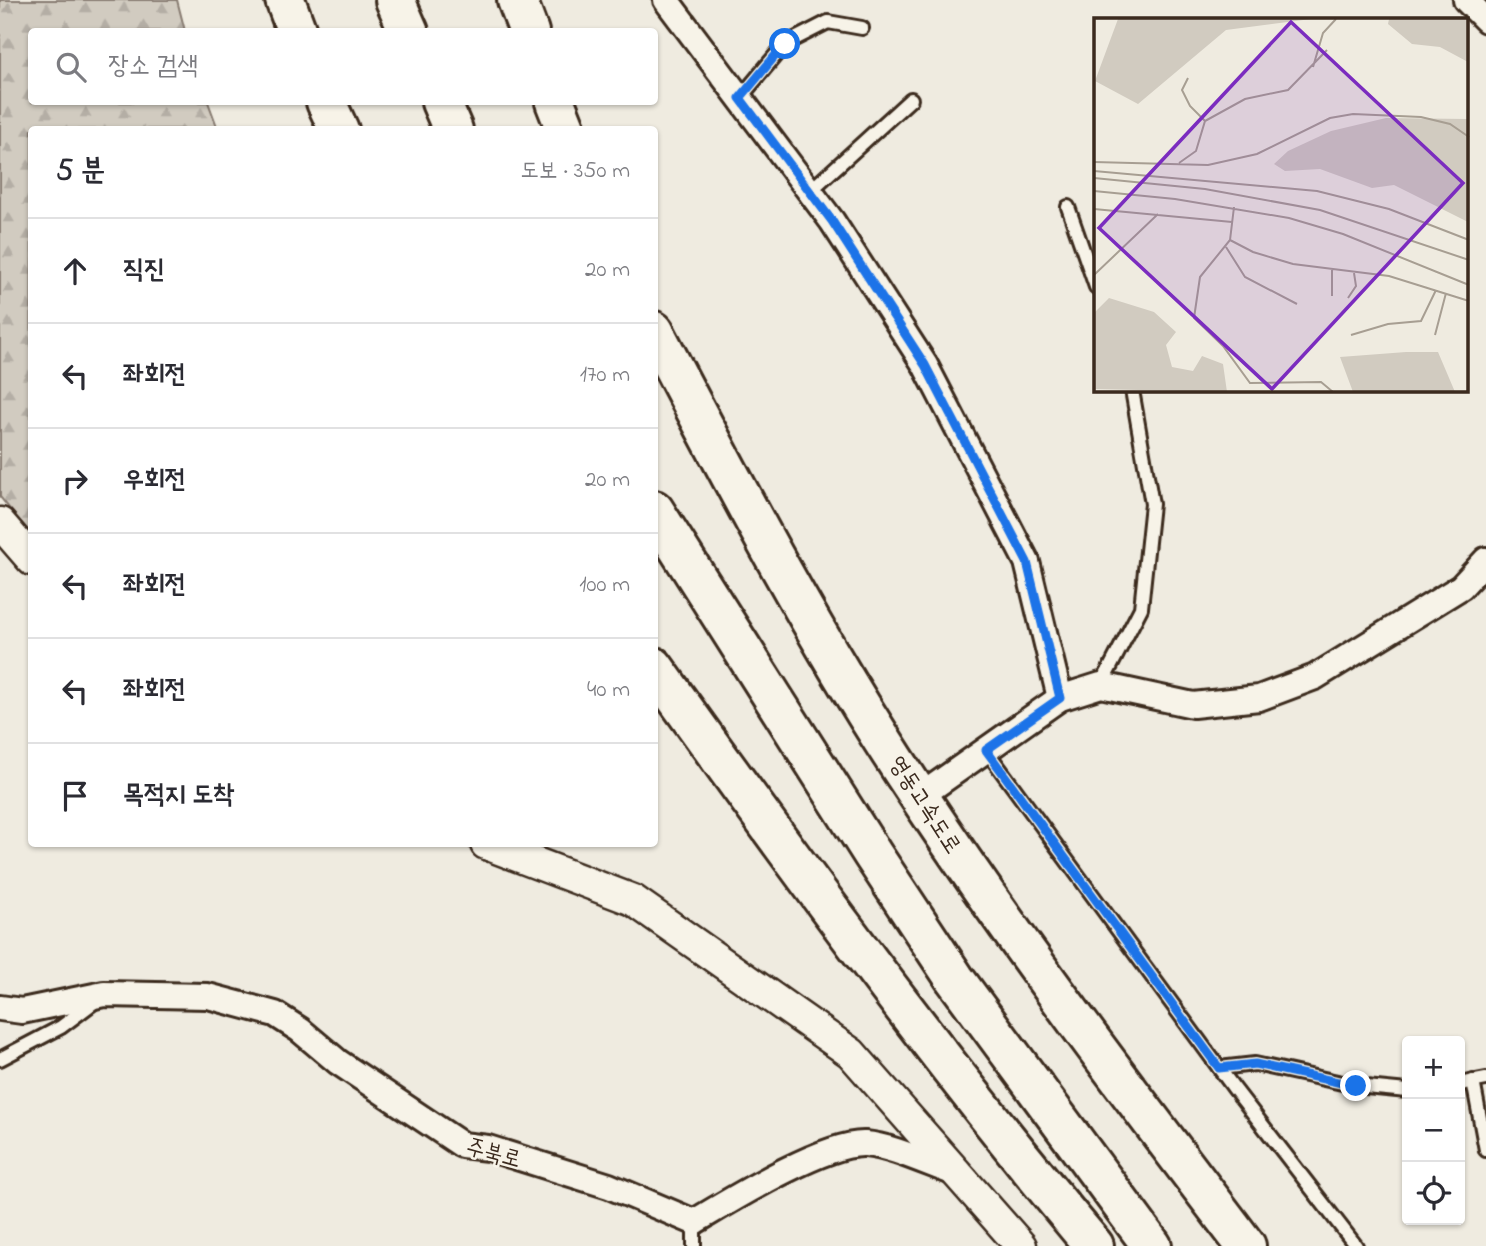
<!DOCTYPE html>
<html lang="ko">
<head>
<meta charset="utf-8">
<style>
  body { margin:0; font-family:"Indie Flower","Poor Story",sans-serif; background:#f7f7f7; color:#2b2b33 }
  .controls { position:absolute; right:21px; bottom:21px; display:grid; overflow:hidden; border-radius:7px; box-shadow:0 2px 5px #0004 }
  .controls button { width:63px; height:63px; display:grid; place-items:center; padding:0; border:0; border-bottom:2px solid #e1e1e2; background:#fff; color:#2b2b33; font:35px sans-serif }
  .stop { position:absolute; width:21px; height:21px; margin:-16px; border:5px solid #1a73e8; border-radius:50%; background:#fff }
  .stop.end { background:#1a73e8; border-color:#fff; box-shadow:0 2px 7px #0008 }
  .list { margin:0; padding:0; list-style:none }
  h2 { display:flex; justify-content:space-between; align-items:center; height:91px; margin:0; padding:0 28px; font-size:30px }
  h2 small { font-size:23px; font-weight:400; color:#7c7c81 }
  .list li { display:grid; grid-template-columns:46px 1fr auto; gap:21px; align-items:center; box-sizing:border-box; height:105px; padding:0 28px; border-top:2px solid #e1e1e2 }
  .list b { display:block; font-size:26px; white-space:nowrap }
  .list em { font-size:23px; font-style:normal; color:#7c7c81 }
  .icon { flex:none; width:38px; height:38px; fill:none; stroke:currentColor; stroke-width:2; stroke-linecap:round; stroke-linejoin:round }
  .map { position:relative; flex:none; width:1486px; height:1246px; overflow:hidden }
  .search { position:absolute; background:#fff; box-shadow:0 2px 5px #0004; left:28px; top:28px; width:630px; height:77px; display:flex; align-items:center; gap:18px; box-sizing:border-box; padding:0 24px; border-radius:7px; color:#7c7c81; font-size:26px }
  .panel { position:absolute; background:#fff; box-shadow:0 2px 5px #0004; left:28px; top:126px; width:630px; height:721px; border-radius:7px }
  .map>svg:first-child { display:block }
  .forest { fill:url(#forest-firs); stroke:#867a6f; stroke-width:2 }
  .lines { fill:none; stroke-linecap:round; stroke-linejoin:round }
  .service-casing { stroke:#3b2a1e; stroke-width:18 }
  .minor-casing { stroke:#3b2a1e; stroke-width:30 }
  .tertiary-casing { stroke:#3b2a1e; stroke-width:35 }
  .motorway-casing { stroke:#3b2a1e; stroke-width:44 }
  .service { stroke:#f7f3e8; stroke-width:12 }
  .minor { stroke:#f7f3e8; stroke-width:24 }
  .tertiary { stroke:#f7f3e8; stroke-width:30 }
  .motorway { stroke:#f7f3e8; stroke-width:38 }
  .route { stroke:#1a73e8; stroke-width:9 }
  .labels { text-anchor:middle; stroke-width:5; stroke-linejoin:round; paint-order:stroke }
  .street-label { font-size:23px; fill:#3b2a1e; stroke:#f7f3e8 }
  .inset-road { fill:none; stroke:#a79e92; stroke-width:2 }
  .view { fill:#7b2cbf; fill-opacity:0.15; stroke:#7b2cbf; stroke-width:3.5 }
  .inset-edge { fill:none; stroke:#3b2a1e; stroke-width:3.5 }
</style>
</head>
<body>
<div class="map">
<svg width="1486" height="1246" viewBox="0 0 1486 1246">
  <defs>
    <pattern id="forest-firs" width="22" height="20" patternUnits="userSpaceOnUse" patternTransform="scale(1.75)"><rect width="22" height="20" fill="#d1cbc0"/><path d="M5 1l3.5 6h-7zM16 11l3.5 6h-7z" fill="#b4aea5"/></pattern>
  </defs>
  <rect width="100%" height="100%" fill="#efebe0"/>
  <filter id="ink" filterUnits="userSpaceOnUse"><feTurbulence type="fractalNoise" baseFrequency=".0143" numOctaves="2"/><feDisplacementMap in="SourceGraphic" scale="14" xChannelSelector="R" yChannelSelector="G"/><feConvolveMatrix kernelMatrix="1 2 1 2 8 2 1 2 1" color-interpolation-filters="sRGB"/></filter>
  <g filter="url(#ink)">
    <polygon class="forest" points="0,0 177,0 185,31 32,32 32,102 208,102 218,129 32,130 31,535 0,497"/>
    <g class="lines">
      <g class="service-casing">
        <g id="service">
          <polyline points="740,98 785,44 828,22 862,28"/>
          <polyline points="810,191 911,99"/>
          <polyline points="1068,207 1096,287"/>
          <polyline points="1101,685 1141,608 1152,504 1132,390"/>
          <polyline points="986,750 1233,1087 1356,1246"/>
          <polyline points="0,1059 61,1027 93,1003"/>
          <polyline points="1219,1068 1255,1064 1356,1086 1407,1091"/>
          <polyline points="1473,1081 1486,1150"/>
          <polyline points="1460,1084 1486,1079"/>
          <polyline points="694,1246 694,1222"/>
        </g>
      </g>
      <g class="minor-casing">
        <g id="minor">
          <polyline points="666,0 832,221 925,365 1027,562 1060,698"/>
          <polyline points="1466,0 1486,20"/>
          <polyline points="919,797 1060,698 1101,685 1193,705 1259,698 1315,677 1461,587 1486,560"/>
          <path d="M0 1008 22 1011 104 994 208 996 275 1014 300 1030 338 1062 462 1145 488 1148 609 1186 694 1222C731 1200 825 1142 865 1144 892 1146 931 1165 958 1174"/>
        </g>
      </g>
      <g class="tertiary-casing">
        <g id="tertiary">
          <polyline points="0,523 32,560"/>
          <polyline points="486,844 633,900 851,1053 1021,1246"/>
        </g>
      </g>
      <g class="motorway-casing">
        <g id="motorway">
          <polyline points="285,0 297,32"/>
          <polyline points="395,0 409,32"/>
          <polyline points="517,0 529,32"/>
          <polyline points="326,102 339,130"/>
          <polyline points="441,102 453,130"/>
          <polyline points="555,102 566,130"/>
          <path d="M654 331C737 490 820 649 920 798 1022 952 1134 1099 1246 1246"/>
          <polyline points="654,510 873,855 955,979 1152,1246"/>
          <path d="M654 667C795 864 938 1060 1094 1246"/>
        </g>
      </g>
      <use href="#service" class="service"/>
      <use href="#minor" class="minor"/>
      <use href="#tertiary" class="tertiary"/>
      <use href="#motorway" class="motorway"/>
    </g>
  </g>
  <g class="lines" filter="url(#ink)">
    <polyline class="route" points="785,44 740,98 832,221 925,365 1027,562 1060,698 986,750 1219,1068 1255,1064 1356,1086"/>
  </g>
  <g class="labels">
    <g class="street-label">
      <text transform="translate(926 804) rotate(57)" y="8">영동고속도로</text>
      <text transform="translate(494 1152) rotate(15)" y="8">주북로</text>
    </g>
  </g>
  <g transform="translate(1094 18)">
    <rect width="374" height="374" fill="#efebe0"/>
    <path d="M24 1H217L132 12 44 86 1 63ZM295 1H374V44L346 29 318 26 294 6ZM292 100 374 101V204L300 167 278 170 226 151 191 153 180 146 194 133 237 113ZM15 280 60 294 82 314 72 327 78 349 99 353 108 338 129 346 133 374 0 371V295ZM312 334H344L361 374H259L246 339Z" fill="#d1cbc0"/>
    <path class="inset-road" d="M219 49 229 15 242 1M94 60 88 72 96 88 111 103M0 144 114 147 163 136 236 100 259 96 327 99 356 106 375 119M85 145 102 133 111 103 151 81 194 72 233 32M0 153 223 173 295 191 375 222M0 160 111 171 226 192 375 242M0 173 81 181 195 200 249 216 375 267M140 189 136 222 106 259 100 300 129 328 156 365 227 364 239 374M0 191 138 204M136 222 159 234 199 246 295 258 375 283M132 229 151 259 203 286M0 257 64 196M238 278V252M254 280 262 268 260 255M257 317 294 306 327 303 342 272M341 317 352 275"/>
    <path class="view" d="M197 4 369 165 178 371 5 210Z"/>
    <rect width="374" height="374" class="inset-edge"/>
  </g>
</svg>
<div class="controls">
<button>+</button>
<button>−</button>
<button><svg class="icon" aria-label="locate" viewBox="0 0 24 24"><circle cx="12" cy="12" r="6"/><path d="M12 2v4M12 18v4M2 12h4M18 12h4"/></svg></button>
</div>
<div class="stop" style="left:785px;top:44px"></div>
<div class="stop end" style="left:1356px;top:1086px"></div>
<div class="search"><svg class="icon" aria-label="search" viewBox="0 0 24 24"><circle cx="10" cy="10" r="6"/><path d="M15 15l6 6"/></svg>장소 검색</div>
<section class="panel">
<h2>5 분<small>도보 · 350 m</small></h2>
<ul class="list">
<li><svg class="icon" aria-label="ahead" viewBox="0 0 24 24"><path d="M12 20V5M6 11l6-6 6 6"/></svg><div><b>직진</b></div><em>20 m</em></li>
<li><svg class="icon" aria-label="left" viewBox="0 0 24 24"><path d="M17 20v-9H6M10 6l-5 5 5 5"/></svg><div><b>좌회전</b></div><em>170 m</em></li>
<li><svg class="icon" aria-label="right" viewBox="0 0 24 24"><path d="M7 20v-9h11M14 6l5 5-5 5"/></svg><div><b>우회전</b></div><em>20 m</em></li>
<li><svg class="icon" aria-label="left" viewBox="0 0 24 24"><path d="M17 20v-9H6M10 6l-5 5 5 5"/></svg><div><b>좌회전</b></div><em>100 m</em></li>
<li><svg class="icon" aria-label="left" viewBox="0 0 24 24"><path d="M17 20v-9H6M10 6l-5 5 5 5"/></svg><div><b>좌회전</b></div><em>40 m</em></li>
<li><svg class="icon" aria-label="arrive" viewBox="0 0 24 24"><path d="M6 21V4h12l-3 4 3 4H6"/></svg><div><b>목적지 도착</b></div></li>
</ul>
</section>
</div>
</body>
</html>
